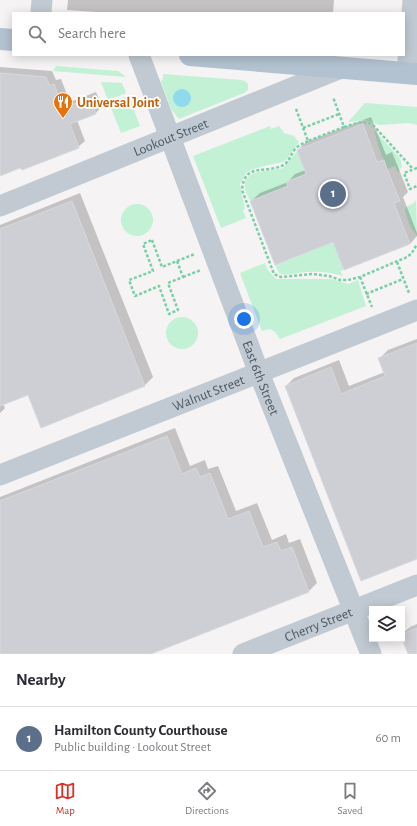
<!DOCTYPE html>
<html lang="en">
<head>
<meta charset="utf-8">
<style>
  body { margin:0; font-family:"Alegreya Sans",sans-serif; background:#f7f7f7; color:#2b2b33 }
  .controls { position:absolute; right:12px; bottom:12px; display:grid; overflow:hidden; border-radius:0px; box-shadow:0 2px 10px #0003 }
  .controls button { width:36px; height:36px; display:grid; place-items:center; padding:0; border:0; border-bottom:1px solid #e1e1e2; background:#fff; color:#2b2b33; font:20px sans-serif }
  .you { position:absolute; left:244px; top:319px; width:14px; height:14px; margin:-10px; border:3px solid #fff; border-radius:50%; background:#1a73e8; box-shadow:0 0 0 6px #1a73e833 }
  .badge { display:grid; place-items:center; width:26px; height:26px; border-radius:50%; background:#d93025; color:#fff; font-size:13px; font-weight:700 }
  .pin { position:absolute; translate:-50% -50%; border:2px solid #fff; box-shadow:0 1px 4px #0006 }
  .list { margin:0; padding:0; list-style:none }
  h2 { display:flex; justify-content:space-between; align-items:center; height:52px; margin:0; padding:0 16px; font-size:17px }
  h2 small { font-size:13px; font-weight:400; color:#7c7c81 }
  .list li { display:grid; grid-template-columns:26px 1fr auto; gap:12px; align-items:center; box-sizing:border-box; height:64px; padding:0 16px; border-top:1px solid #e1e1e2 }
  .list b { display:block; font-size:15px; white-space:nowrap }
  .list p { margin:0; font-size:13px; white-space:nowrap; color:#7c7c81 }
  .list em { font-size:13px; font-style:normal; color:#7c7c81 }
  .icon { flex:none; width:22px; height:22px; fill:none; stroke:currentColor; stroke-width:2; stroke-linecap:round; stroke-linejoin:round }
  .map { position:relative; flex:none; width:417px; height:654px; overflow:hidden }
  .search { position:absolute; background:#fff; box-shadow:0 2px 10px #0003; left:12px; right:12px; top:12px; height:44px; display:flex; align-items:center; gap:10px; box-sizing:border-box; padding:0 14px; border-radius:0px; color:#7c7c81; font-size:15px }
  .sheet { height:116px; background:#fff }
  nav { display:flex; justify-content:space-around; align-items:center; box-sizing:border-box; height:56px; border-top:1px solid #e1e1e2; background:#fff; font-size:11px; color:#7c7c81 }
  nav a { display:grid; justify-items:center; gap:2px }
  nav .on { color:#d93025 }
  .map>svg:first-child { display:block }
  .green { fill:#c3f1d5 }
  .water { fill:#90daee }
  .shadow { fill:#0003 }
  .building { fill:#cdcfd5; stroke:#d7d9de }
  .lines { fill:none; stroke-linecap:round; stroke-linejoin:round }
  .path { stroke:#7ad0a6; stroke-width:2.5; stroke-dasharray:3 2; stroke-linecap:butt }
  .minor { stroke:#c1cad2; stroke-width:21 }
  .primary { stroke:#b3c2d1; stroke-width:22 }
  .labels { text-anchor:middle; stroke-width:3.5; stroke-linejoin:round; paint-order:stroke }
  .food-label { font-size:14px; font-weight:bold; fill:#c56008; stroke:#fff; text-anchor:start }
  .street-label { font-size:14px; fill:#4a5661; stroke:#fff }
</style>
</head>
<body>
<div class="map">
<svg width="417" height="654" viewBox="0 0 417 654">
  <rect width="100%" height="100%" fill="#f5f3f3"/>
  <g class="green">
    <polygon points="56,66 118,71 126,77 53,71"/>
    <polygon points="163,74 241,80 245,81 248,84 248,90 244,93 179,119 171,109 161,82 163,79"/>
    <polygon points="101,82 122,83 126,93 108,100"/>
    <polygon points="124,97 129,97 140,126 121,133 109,103"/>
    <polygon points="365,103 417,107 417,125 409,123 379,125 369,121 364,120 348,122"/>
    <polygon points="270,126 271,129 279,126 284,133 294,136 299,142 287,159 283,162 264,166 251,170 246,173 240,184 245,209 243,210 246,218 221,228 193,156"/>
    <polygon points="374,130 400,158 402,166 398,173 395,166 387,169 379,148"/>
    <path d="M297 151 306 174 286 182 288 186 250 201C248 197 246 193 245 189 241 168 272 172 283 168Z"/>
    <polygon points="416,200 417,236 410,226 405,211 406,207 414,203"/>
    <circle cx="137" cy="220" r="16"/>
    <path d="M329 231 344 270 340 271 343 276C331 272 319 271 307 272 299 272 286 277 279 273L275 265 316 249Z"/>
    <polygon points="265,263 267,269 276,279 331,279 348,284 358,280 366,306 280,339 275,332 270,329 262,331 240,273"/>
    <circle cx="182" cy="333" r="16"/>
  </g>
  <circle class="water" cx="182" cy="98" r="9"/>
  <g class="shadow">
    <polygon points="68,0 334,0 333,13 111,13 67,10"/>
    <polygon points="0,67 52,71 56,80 61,79 70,102 96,92 102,106 96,113 77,120 85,141 78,147 0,175"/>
    <polygon points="371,117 386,155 392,152 408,192 403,197 417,233 417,236 410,244 334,241 251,201 260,193 288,182 295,174 306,170 298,150 306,142"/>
    <polygon points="80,193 153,377 144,386 29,394 3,404 5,408 0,413 0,225"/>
    <polygon points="417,339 417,558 286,386 294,378 339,360 349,386 385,372 380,358 388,350"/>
    <polygon points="175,428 190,466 205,460 208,469 218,466 236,511 257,503 272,540 286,534 289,543 300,539 317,583 309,591 148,654 0,654 0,497"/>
    <polygon points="417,624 417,654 409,654 402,634 410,627"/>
  </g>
  <g class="building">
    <polygon points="0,73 46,77 50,86 54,84 63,108 90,98 96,114 70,124 79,148 22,170 20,168 0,176"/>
    <polygon points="363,124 377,162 384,160 387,169 400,201 394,203 410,244 344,270 333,242 275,265 250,201 288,186 286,182 306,174 297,150"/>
    <polygon points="72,201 145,386 41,428 28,395 0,406 0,229"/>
    <polygon points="417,343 417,559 361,581 285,386 331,367 341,394 385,376 378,358"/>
    <polygon points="167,436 182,474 196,468 200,477 210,473 228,519 249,511 263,547 277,542 281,551 292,547 309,592 151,654 0,654 0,501"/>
    <polygon points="417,628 417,654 408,654 402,639 402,634"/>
  </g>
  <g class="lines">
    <g class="path">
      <polyline points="296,109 308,141 344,127 333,97"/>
      <path d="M344 127C355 124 363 119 373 125L413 169"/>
      <polyline points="303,128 339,114"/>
      <path d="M308 141C304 143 299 145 295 149 291 154 290 160 285 164 268 175 244 161 242 190L274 274 281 277 312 274 329 276 340 280H348L360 277 407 257 412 253 417 244"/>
      <polyline points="417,168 404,173 410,189 417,186"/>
      <polygon points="152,240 162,267 177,261 183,277 168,283 178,310 169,314 159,286 135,296 129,280 153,271 143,244"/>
      <polyline points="177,261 195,254"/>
      <polyline points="397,262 409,293"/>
      <polyline points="183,277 201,270"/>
      <polyline points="360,277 372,307"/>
      <polyline points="366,294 403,279"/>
    </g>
    <g class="minor">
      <polyline points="41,13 42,0"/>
      <path id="s1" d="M139 55 259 373 371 654"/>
      <polyline points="407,73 413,0"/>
      <path id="s2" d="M0 206 341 68"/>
      <path id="s3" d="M0 475 417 310"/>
      <path id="s4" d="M243 654 417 585"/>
    </g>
    <g class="primary">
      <polyline points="0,39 13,40"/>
      <polyline points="190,55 417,74"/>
    </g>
  </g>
  <defs>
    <g id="restaurant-pin" transform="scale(1)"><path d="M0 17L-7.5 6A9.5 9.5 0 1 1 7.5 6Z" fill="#e8710a" stroke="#fff"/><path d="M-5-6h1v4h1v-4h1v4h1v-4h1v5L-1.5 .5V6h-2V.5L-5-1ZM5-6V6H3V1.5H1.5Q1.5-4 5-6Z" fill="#fff"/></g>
  </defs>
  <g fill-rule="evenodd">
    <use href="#restaurant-pin" x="63" y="102"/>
  </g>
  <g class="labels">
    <g class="food-label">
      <text x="77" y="107">Universal Joint</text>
    </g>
    <g class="street-label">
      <text dy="5" stroke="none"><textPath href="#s2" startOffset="184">Lookout Street</textPath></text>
      <text dy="5" stroke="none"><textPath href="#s1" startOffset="345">East 6th Street</textPath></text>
      <text dy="5" stroke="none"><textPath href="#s3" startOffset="224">Walnut Street</textPath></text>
      <text dy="5" stroke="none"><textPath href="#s4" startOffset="81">Cherry Street</textPath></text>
    </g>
  </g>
</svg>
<div class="controls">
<button><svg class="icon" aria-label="layers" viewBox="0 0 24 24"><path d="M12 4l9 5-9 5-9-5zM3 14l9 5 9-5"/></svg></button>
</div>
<div class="you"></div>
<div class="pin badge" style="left:333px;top:194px;background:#5c6f8a">1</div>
<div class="search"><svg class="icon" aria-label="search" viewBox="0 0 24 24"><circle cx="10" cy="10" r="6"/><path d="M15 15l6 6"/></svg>Search here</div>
</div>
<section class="sheet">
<h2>Nearby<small></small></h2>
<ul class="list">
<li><span class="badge" style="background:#5c6f8a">1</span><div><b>Hamilton County Courthouse</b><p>Public building · Lookout Street</p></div><em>60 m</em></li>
</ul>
</section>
<nav>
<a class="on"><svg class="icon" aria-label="map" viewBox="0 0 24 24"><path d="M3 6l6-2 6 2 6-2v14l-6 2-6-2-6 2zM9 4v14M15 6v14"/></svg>Map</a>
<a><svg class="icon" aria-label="directions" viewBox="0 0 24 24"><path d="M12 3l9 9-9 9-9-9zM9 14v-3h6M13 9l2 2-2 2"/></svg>Directions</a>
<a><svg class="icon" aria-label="saved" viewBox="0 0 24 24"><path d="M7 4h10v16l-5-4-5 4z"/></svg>Saved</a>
</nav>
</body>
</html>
